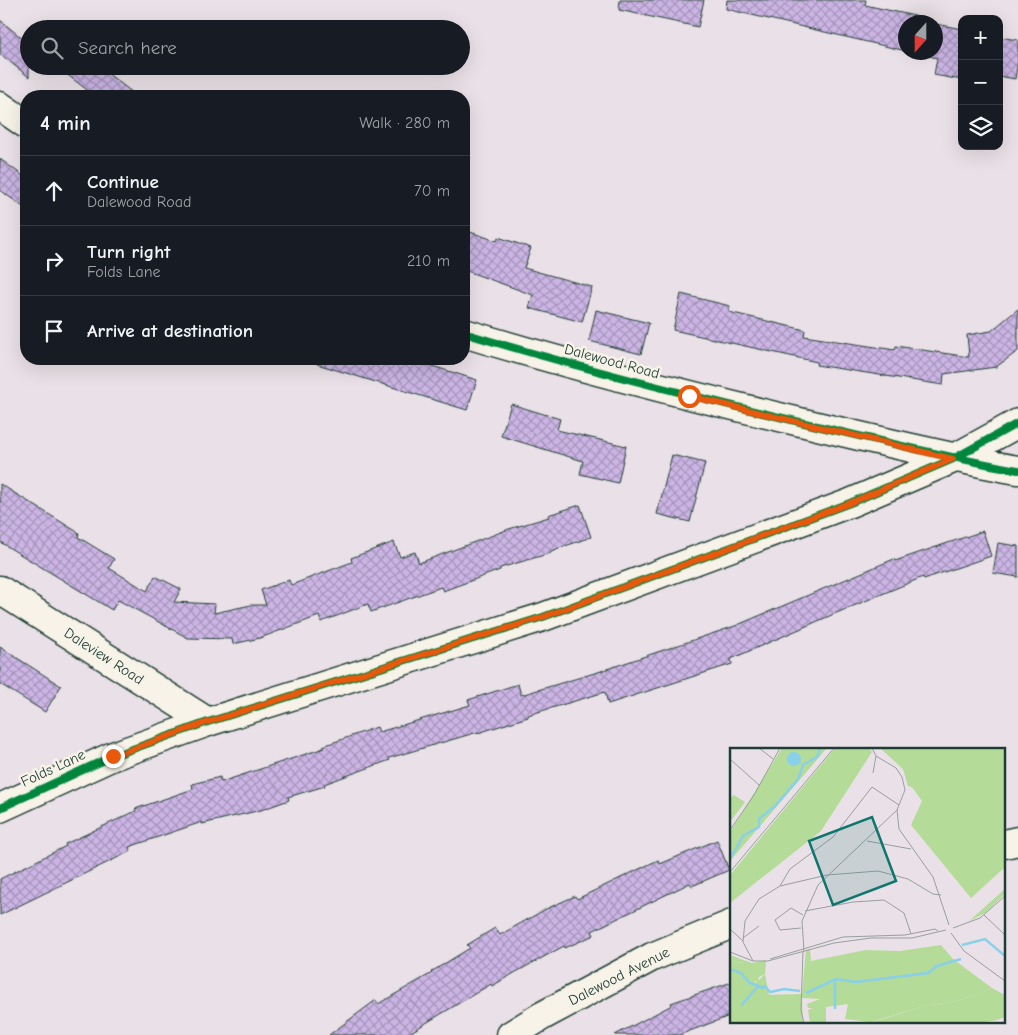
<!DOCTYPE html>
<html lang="en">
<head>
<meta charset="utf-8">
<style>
  body { margin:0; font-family:"Comic Neue",sans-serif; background:#20242c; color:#f1f3f6 }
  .controls { position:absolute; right:15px; top:15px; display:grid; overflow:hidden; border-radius:10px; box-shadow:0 5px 20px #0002 }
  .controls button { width:45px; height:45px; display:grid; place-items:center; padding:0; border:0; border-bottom:1px solid #363941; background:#171b24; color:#f1f3f6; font:25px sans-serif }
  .compass { position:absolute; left:898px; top:15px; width:45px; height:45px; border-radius:50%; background:#171b24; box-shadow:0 5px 20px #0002; rotate:201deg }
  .stop { position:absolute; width:15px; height:15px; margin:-11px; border:4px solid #ea580c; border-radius:50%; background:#fff }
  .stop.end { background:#ea580c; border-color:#fff; box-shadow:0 1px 5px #0008 }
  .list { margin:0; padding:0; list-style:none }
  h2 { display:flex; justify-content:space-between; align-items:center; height:65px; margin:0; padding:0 20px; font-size:21px }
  h2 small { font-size:16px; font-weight:400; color:#9ea1a6 }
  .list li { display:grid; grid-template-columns:32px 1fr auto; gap:15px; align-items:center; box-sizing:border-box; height:70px; padding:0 20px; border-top:1px solid #363941 }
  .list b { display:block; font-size:19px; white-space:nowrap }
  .list p { margin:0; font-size:16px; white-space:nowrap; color:#9ea1a6 }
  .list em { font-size:16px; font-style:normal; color:#9ea1a6 }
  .icon { flex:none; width:28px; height:28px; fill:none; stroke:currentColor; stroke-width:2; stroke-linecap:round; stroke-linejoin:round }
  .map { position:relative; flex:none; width:1018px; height:1035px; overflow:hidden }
  .search { position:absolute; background:#171b24; box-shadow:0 5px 20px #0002; left:20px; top:20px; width:450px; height:55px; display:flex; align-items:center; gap:12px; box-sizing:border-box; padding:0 18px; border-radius:28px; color:#9ea1a6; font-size:19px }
  .panel { position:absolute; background:#171b24; box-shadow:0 5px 20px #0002; left:20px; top:90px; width:450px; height:275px; border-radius:20px }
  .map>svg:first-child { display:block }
  .building { fill:url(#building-cross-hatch); stroke:#1f3d34 }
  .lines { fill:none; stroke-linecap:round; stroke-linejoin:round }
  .street-casing { stroke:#1f3d34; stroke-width:31 }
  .street { stroke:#f7f3e8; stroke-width:28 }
  .cycleway-casing { stroke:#f7f3e8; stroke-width:11 }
  .cycleway { stroke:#00873e; stroke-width:8 }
  .route { stroke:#ea580c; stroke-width:6 }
  .labels { text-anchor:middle; stroke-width:5; stroke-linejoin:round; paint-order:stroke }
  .street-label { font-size:15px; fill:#1f3d34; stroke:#f7f3e8 }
  .inset-river { fill:none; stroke:#89d0ea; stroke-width:2.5 }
  .inset-road { fill:none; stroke:#999f9f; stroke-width:1 }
  .view { fill:#0f766e; fill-opacity:0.15; stroke:#0f766e; stroke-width:2.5 }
  .inset-edge { fill:none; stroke:#1f3d34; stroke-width:2.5 }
</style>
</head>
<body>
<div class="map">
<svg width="1018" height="1035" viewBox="0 0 1018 1035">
  <defs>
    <pattern id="building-cross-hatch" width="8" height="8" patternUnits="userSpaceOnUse" patternTransform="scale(1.25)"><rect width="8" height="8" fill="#ccb5e5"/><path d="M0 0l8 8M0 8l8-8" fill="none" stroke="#a594ba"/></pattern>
  </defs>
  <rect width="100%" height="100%" fill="#eae0e7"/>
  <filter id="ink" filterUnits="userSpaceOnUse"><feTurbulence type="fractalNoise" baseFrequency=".02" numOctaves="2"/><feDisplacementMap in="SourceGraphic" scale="10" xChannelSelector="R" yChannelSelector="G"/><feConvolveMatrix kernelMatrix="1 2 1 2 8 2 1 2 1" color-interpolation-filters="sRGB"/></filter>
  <g filter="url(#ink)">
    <g class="building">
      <polygon points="620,0 704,0 698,27 619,10"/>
      <polygon points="727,0 866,0 865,5 924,18 923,22 926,22 906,22 906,51 726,9"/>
      <polygon points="0,20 29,44 29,77 0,54"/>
      <polygon points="936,24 962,29 962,80 934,75 937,58 913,52 936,52"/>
      <polygon points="999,37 1018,40 1018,61 1015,79 999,76"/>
      <polygon points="56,66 98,66 137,96 95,96"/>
      <polygon points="0,159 26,178 26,209 0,190"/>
      <polygon points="464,230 497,241 498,237 531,248 524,268 592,287 582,322 529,308 533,295 464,270"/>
      <polygon points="681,294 730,306 729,312 805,330 804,336 895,350 896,346 969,357 967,335 991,331 1018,309 1018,351 996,367 944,374 943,385 816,365 817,362 673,330"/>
      <polygon points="596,310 649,323 641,354 589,341"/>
      <polygon points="318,359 410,359 477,380 467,410 317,364"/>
      <polygon points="511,404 560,419 557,430 626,446 618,483 580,474 583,461 501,436"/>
      <polygon points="672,455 705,463 690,522 657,514"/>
      <polygon points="0,484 79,533 78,537 114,559 109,568 147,591 155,576 181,589 174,602 215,604 214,613 251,605 266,605 261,590 289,580 291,585 352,562 351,558 394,542 400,557 415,552 419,563 509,529 549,517 548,515 580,505 591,537 551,551 551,553 500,568 500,570 443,591 441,587 371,612 368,604 321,622 319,616 260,638 233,644 232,639 188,638 118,600 112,610 0,542"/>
      <polygon points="983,531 991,556 924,579 923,577 834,614 731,659 732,664 608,704 605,692 528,715 528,717 478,733 478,732 389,758 390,760 324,784 325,786 288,797 289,800 261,810 202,824 202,822 129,847 131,851 0,915 0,879 66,846 65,844 136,811 135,809 193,789 192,784 220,777 221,782 324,748 323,746 377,727 379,732 470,705 468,700 518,684 521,695 598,672 735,626 894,559 895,561"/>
      <polygon points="998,543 1018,546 1018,577 993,573"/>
      <polygon points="0,647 61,686 45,712 0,684"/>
      <polygon points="717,840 729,870 692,886 690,883 592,931 594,935 565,948 564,946 516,972 492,986 491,984 406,1035 329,1035 376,1000 378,1004 432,973 431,972 470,948 467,945 495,928 500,935 546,909 575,896 577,899 658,860 660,864"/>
      <polygon points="732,982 732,1015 679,1035 615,1035 672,1005 671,1003"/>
    </g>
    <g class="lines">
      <g class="street-casing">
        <g id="street">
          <polyline points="0,106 26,124"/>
          <path d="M464 333C575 367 687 395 800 422 873 439 945 457 1018 470"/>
          <polyline points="0,590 208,722"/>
          <polyline points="0,808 113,756 208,722 543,617 850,503 953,459 1018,423"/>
          <polyline points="1004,844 1018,841"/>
          <polyline points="511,1035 542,1016 652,957 732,924"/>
        </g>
      </g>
      <use href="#street" class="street"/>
      <g class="cycleway-casing">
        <g id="cycleway">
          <path d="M464 333C575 367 687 395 800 422 873 439 945 457 1018 470"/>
          <polyline points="0,808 113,756 208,722 543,617 850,503 953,459 1018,423"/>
        </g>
      </g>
      <use href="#cycleway" class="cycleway"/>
    </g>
  </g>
  <g class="lines" filter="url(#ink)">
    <polyline class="route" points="113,756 208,722 543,617 850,503 953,459 689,396"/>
  </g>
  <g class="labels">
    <g class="street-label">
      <text transform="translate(612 361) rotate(15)" y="5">Dalewood Road</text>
      <text transform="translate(104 656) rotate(33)" y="5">Daleview Road</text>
      <text transform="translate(53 768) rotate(-25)" y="5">Folds Lane</text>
      <text transform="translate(619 976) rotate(-27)" y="5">Dalewood Avenue</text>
    </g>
  </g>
  <g transform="translate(730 748)">
    <rect width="275" height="275" fill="#eae0e7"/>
    <path d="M275 141V146L255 165 239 173ZM211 197 223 211 262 240 227 253 194 258 141 274 115 271 118 256 96 259 90 251 72 250 73 275H0V222L13 227V215L3 213 0 207 22 215 36 212 35 226 29 229 28 234 16 230 29 247 72 246 76 202 80 201 81 213 136 202 170 203Z" fill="#b4db97"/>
    <path d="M105 0H139L142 4 91 83 0 155V127ZM4 47 15 54 0 74V50ZM0 209 3 213 20 217 22 222 13 223V227L0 222ZM35 226 39 247H29L18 241 16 230 21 229 26 235ZM262 240 275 247V269L267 272 249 275H140L194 258 227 253Z" fill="#b4db97"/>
    <path d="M150 0H275V119L241 150 181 77 192 53 182 39 178 38 173 21ZM90 251 96 259V275H80L78 262 83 260H78L77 256Z" fill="#b4db97"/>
    <path d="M52 0H97L0 113V84ZM56 62 61 65 38 90 35 87Z" fill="#b4db97"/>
    <path d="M57 11a7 7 0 1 1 14 0a7 7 0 1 1-14 0Z" fill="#89d0ea"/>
    <path class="inset-river" d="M0 111 13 88 29 79V71L45 58 68 31 73 17 87 9 90 0M232 197 255 191 275 208M0 221 11 225 20 235 33 240 35 238 40 244 54 241 70 243M105 233V261M76 245 106 231 126 234 198 225 207 218 231 211M11 258 29 237"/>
    <path class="inset-road" d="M29 0 43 11M142 0 146 8 166 20 172 29 175 42 167 62 169 81 203 129 219 177M0 11 29 37M143 25 146 8M0 82 24 47 50 0M137 93 181 101M0 124 104 0M50 138 60 121 103 89 142 39 169 57M75 163 123 154 154 152 174 165 181 186M254 167 275 187M71 180 50 182 45 172 61 160 73 167M223 180 250 170 275 148M0 181 13 193M221 185 234 203 275 233M13 190 29 178M73 203 71 262 74 275M74 203 72 173 88 137 167 62M0 204 23 213H38L104 195 141 190H182L216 182M40 211 113 189 175 187 205 181 208 183M23 213 13 194 15 173 29 151 50 138 97 127 148 123 178 131 203 146 211 147"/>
    <path class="view" d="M142 69 166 133 103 157 79 93Z"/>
    <rect width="275" height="275" class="inset-edge"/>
  </g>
</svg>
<div class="controls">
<button>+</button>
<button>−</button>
<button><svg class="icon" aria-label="layers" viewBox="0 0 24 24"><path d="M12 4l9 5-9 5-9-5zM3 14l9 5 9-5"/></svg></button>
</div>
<svg class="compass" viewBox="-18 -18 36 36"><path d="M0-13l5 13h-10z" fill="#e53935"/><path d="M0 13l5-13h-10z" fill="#9ea1a6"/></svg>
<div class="stop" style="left:689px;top:396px"></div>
<div class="stop end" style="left:113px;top:756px"></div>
<div class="search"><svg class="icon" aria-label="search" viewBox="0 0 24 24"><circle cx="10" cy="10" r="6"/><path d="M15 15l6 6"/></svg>Search here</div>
<section class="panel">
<h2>4 min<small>Walk · 280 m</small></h2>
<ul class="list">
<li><svg class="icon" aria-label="ahead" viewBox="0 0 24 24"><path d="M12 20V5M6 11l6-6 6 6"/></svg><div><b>Continue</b><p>Dalewood Road</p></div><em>70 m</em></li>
<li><svg class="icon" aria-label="right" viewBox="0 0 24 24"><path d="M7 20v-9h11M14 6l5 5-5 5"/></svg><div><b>Turn right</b><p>Folds Lane</p></div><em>210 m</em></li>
<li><svg class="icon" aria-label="arrive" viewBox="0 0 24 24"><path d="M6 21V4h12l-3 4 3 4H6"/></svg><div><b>Arrive at destination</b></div></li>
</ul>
</section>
</div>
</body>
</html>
